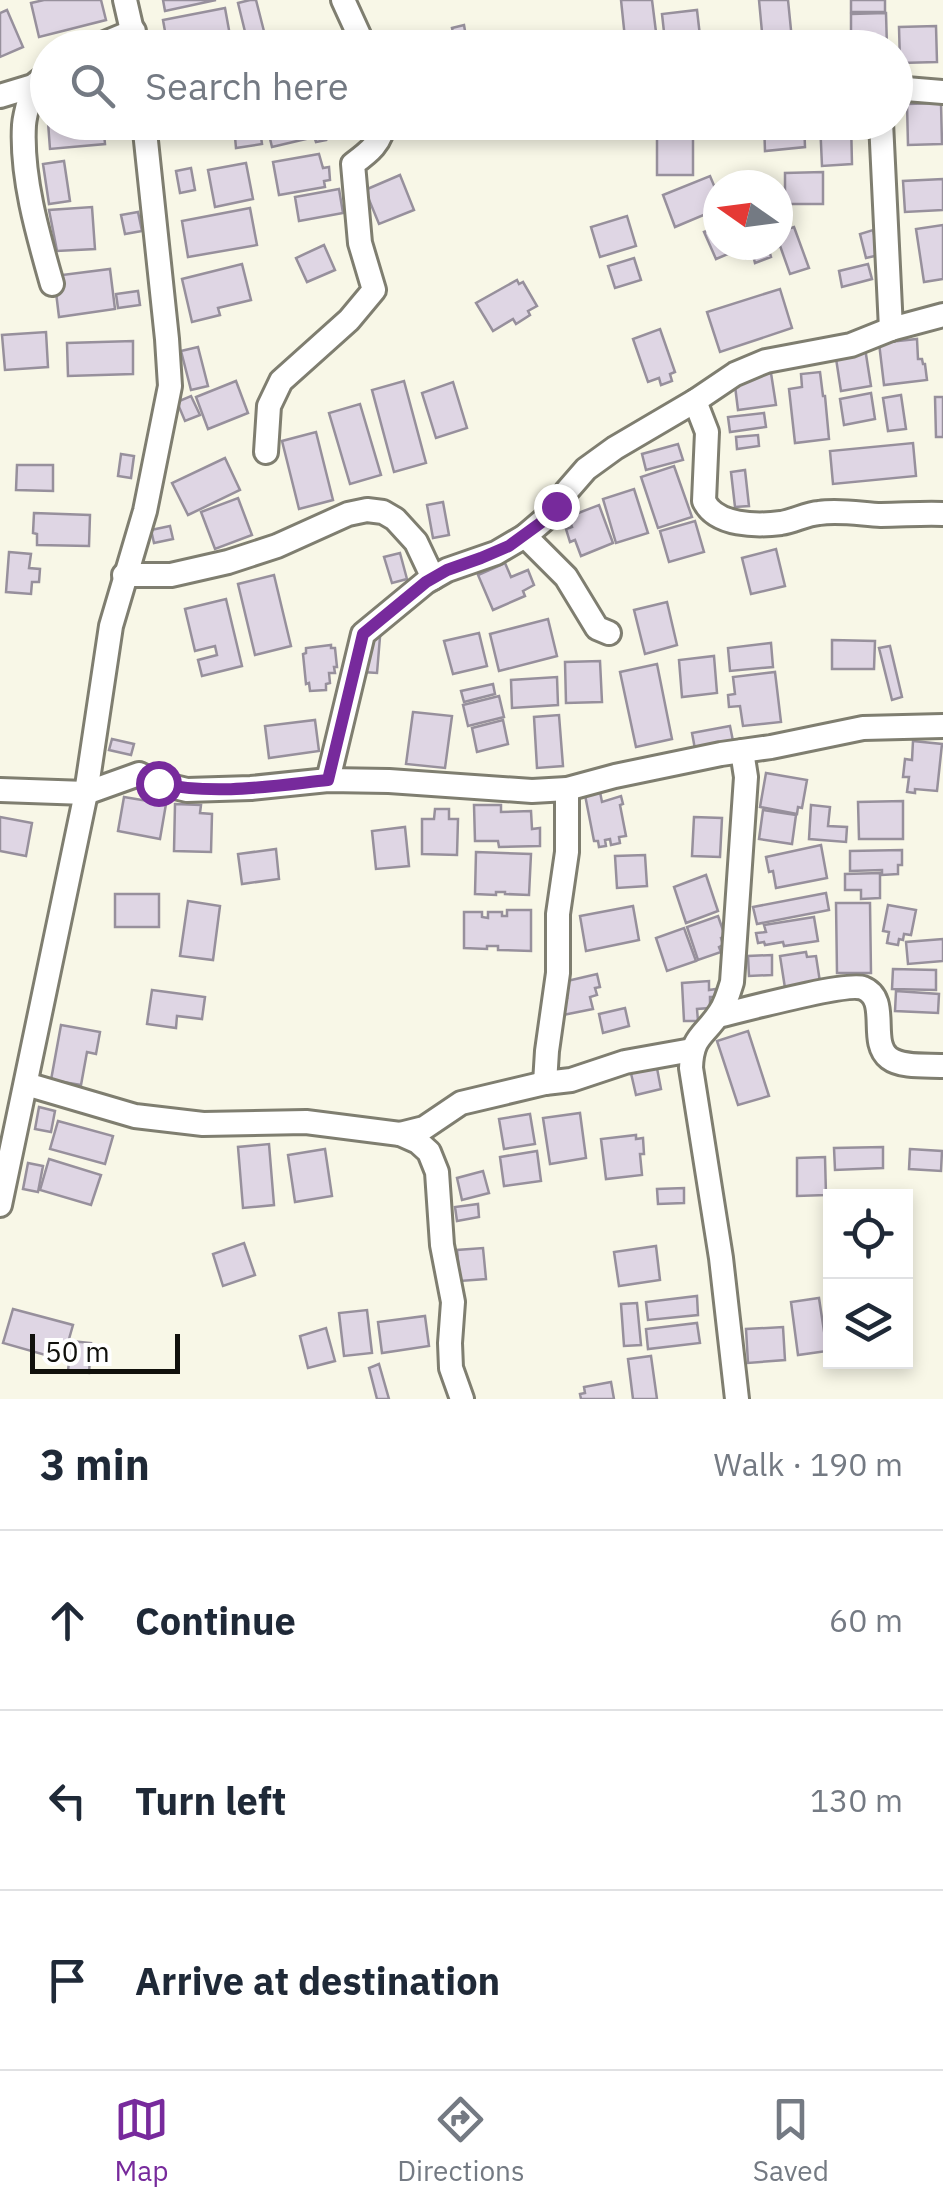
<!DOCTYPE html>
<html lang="en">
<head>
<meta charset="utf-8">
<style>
  body { margin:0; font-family:"IBM Plex Sans",sans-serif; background:#f6f6f7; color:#1f2937 }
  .controls { position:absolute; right:30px; bottom:30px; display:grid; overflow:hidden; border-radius:0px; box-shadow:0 5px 15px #0003 }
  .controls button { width:90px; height:90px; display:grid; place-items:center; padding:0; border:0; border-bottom:2px solid #e0e1e3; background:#fff; color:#1f2937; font:50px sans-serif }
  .compass { position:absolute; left:703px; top:170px; width:90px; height:90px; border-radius:50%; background:#fff; box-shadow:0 5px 15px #0003; rotate:284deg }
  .scale { position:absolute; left:30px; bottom:25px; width:150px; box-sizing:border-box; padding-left:10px; border:5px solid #11110c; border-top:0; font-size:28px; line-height:35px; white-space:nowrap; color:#11110c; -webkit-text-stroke:8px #fff; paint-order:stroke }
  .stop { position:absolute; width:30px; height:30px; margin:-22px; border:8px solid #772a9c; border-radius:50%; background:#fff }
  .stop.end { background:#772a9c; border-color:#fff; box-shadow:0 2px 10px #0008 }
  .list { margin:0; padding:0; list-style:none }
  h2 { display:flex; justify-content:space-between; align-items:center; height:130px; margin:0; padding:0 40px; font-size:42px }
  h2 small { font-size:32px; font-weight:400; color:#747a83 }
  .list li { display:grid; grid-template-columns:65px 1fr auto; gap:30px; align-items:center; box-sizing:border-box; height:180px; padding:0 40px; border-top:2px solid #e0e1e3 }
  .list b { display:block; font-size:38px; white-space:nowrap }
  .list em { font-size:32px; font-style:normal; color:#747a83 }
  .icon { flex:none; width:55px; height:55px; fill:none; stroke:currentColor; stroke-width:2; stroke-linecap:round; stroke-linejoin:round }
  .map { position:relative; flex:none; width:943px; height:1399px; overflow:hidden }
  .search { position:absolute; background:#fff; box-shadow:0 5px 15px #0003; left:30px; right:30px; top:30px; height:110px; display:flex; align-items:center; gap:25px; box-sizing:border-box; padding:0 35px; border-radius:55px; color:#747a83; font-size:38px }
  .sheet { height:670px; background:#fff }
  nav { display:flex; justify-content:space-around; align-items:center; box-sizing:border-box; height:140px; border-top:2px solid #e0e1e3; background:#fff; font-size:28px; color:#747a83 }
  nav a { display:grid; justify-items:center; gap:5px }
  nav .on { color:#772a9c }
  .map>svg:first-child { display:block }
  .building { fill:#dfd6e4; stroke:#97909c; stroke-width:2.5 }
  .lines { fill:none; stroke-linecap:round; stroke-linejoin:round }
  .minor-casing { stroke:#7f7e70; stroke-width:28 }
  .minor { stroke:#fff; stroke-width:22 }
  .route { stroke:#772a9c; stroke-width:12 }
</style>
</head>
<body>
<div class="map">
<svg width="943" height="1399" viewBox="0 0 943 1399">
  <rect width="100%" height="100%" fill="#f8f7e7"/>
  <g class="building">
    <polygon points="44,0 101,0 106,20 39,37 31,3"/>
    <polygon points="163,0 216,0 165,11"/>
    <polygon points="250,0 256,0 267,43 249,48 238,3"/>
    <polygon points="621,0 652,0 658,48 626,48"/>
    <polygon points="759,0 788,0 792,40 763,43"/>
    <rect x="851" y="0" width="34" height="12"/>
    <polygon points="225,8 231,41 201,48 168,48 163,20"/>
    <polygon points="7,10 23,47 0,57 0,13"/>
    <polygon points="697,10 700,36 665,41 662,14"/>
    <polygon points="886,13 887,48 851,48 851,14"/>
    <polygon points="464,25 468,48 456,48 452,28"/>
    <polygon points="936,26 937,62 900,63 899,27"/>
    <polygon points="702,37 703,48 667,48 667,42"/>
    <polygon points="941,103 942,144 908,145 907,104"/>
    <polygon points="48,122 103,122 105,144 50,149"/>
    <polygon points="226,122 259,122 262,144 236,148 235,137 229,138"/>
    <polygon points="266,122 306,122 310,138 272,147"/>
    <polygon points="308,122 346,122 347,128 324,133 326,140 316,142 314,136 312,137"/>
    <rect x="657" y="122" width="36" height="53"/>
    <polygon points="764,122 804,122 805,147 765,151"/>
    <polygon points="820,122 851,122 852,164 822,166"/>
    <polygon points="319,154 323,168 329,167 330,180 324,181 325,187 279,195 273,162"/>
    <polygon points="64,161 70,201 49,204 43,164"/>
    <polygon points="246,163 253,199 215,207 208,170"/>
    <polygon points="191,168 195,190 180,193 176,171"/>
    <polygon points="823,172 823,204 785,204 785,173"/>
    <polygon points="400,175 414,210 379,224 365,190"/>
    <polygon points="710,176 718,195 718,209 675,227 663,195"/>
    <polygon points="943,179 943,210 905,212 903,181"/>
    <polygon points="339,189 343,213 299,221 295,197"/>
    <polygon points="92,207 95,249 57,251 49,210"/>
    <polygon points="250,208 257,245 188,257 182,221"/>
    <polygon points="138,212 142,231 125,234 121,215"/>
    <polygon points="627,216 636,246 600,257 591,227"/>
    <polygon points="943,225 943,279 924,282 916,229"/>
    <polygon points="718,226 718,245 741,245 742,248 716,259 704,232"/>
    <polygon points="794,227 809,268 790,274 778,240 778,232"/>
    <polygon points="873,230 879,255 866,258 860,234"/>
    <polygon points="324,245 335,270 307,282 296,258"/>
    <polygon points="742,245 777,245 778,247 769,250 771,257 755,263 753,255 746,258"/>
    <polygon points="634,258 641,280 615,288 608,266"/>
    <polygon points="242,264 251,300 218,308 220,315 192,322 182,279"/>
    <polygon points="868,264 872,279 842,287 839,271"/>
    <polygon points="110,269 115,309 59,317 54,276"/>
    <polygon points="517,280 519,284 523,282 537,306 528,311 530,315 516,324 513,319 493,331 476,303"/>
    <polygon points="780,289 792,328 720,352 707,312"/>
    <polygon points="138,291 140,305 118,308 116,294"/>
    <polygon points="660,329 675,372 670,374 672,381 661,385 659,378 648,382 633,339"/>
    <polygon points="46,332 48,367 5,370 2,335"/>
    <polygon points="917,339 918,359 922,359 923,364 925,364 927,380 884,385 879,343"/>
    <polygon points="133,341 133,374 68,376 67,343"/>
    <polygon points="198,347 208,386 191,390 181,351"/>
    <polygon points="865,348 871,386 841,391 835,352"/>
    <polygon points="820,372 823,396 825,396 829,439 795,443 789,389 802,387 801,374"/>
    <polygon points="771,373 776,405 738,410 734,378"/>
    <polygon points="236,381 248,413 208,429 196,397"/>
    <polygon points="404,381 426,463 394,472 372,390"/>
    <polygon points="453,382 467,428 436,438 422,393"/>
    <polygon points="871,393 875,419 844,425 840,399"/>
    <polygon points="901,395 906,429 888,431 883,398"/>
    <polygon points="191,396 200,415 185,421 177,402"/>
    <polygon points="935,397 943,397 943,437 936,437"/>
    <polygon points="360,404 381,475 350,484 329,413"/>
    <polygon points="764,413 766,427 730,432 728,417"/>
    <polygon points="316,432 333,500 299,509 282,441"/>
    <polygon points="758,435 759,446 737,449 736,437"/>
    <polygon points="913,443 916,476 833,484 830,451"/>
    <polygon points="678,444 683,460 646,470 642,454"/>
    <polygon points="121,454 134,456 131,478 118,476"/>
    <polygon points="225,458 240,490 188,515 172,483"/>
    <polygon points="17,465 53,465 53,491 16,490"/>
    <polygon points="674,466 692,517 658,528 641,477"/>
    <polygon points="745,470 749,506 735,507 731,472"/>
    <polygon points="634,489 648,533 616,543 603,499"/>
    <polygon points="238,498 252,535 215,549 201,512"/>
    <polygon points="443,502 449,535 433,538 427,505"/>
    <polygon points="599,505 613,543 581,556 575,540 570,542 566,529 572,527 568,517"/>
    <polygon points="34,513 90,515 89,546 37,545 37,534 33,533"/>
    <polygon points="695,521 704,552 669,562 660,531"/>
    <polygon points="170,526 173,539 154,543 151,530"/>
    <polygon points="776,549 785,586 751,594 742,558"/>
    <polygon points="9,552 31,554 29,568 40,569 39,582 32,582 31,594 6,592"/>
    <polygon points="400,553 407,579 392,583 384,557"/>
    <polygon points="505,563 511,577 528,570 534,585 523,591 525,596 493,610 478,575"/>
    <polygon points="274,575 291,646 255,655 238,584"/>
    <polygon points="226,599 242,666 202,676 198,660 217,655 215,646 195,651 185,609"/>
    <polygon points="667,602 677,645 645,654 634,610"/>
    <polygon points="548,619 557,656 499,671 490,634"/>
    <polygon points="479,633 487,666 453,674 444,641"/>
    <polygon points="366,636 380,637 377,673 363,672"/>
    <polygon points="832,640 875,641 874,669 832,669"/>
    <polygon points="771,643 773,667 730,671 728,648"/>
    <polygon points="331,645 331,648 335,648 337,667 334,667 335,673 329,673 330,683 326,684 326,690 310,691 309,683 306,684 303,654 306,653 306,648"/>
    <polygon points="890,646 902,697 892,700 879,648"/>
    <polygon points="714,656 717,693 682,697 679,660"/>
    <polygon points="600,661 602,702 566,703 565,662"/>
    <polygon points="657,664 672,739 636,747 620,672"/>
    <polygon points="775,672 781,722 743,726 740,706 729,707 728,695 735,694 733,677"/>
    <polygon points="557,677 558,705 512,708 511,680"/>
    <polygon points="493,684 495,694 464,702 461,691"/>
    <polygon points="499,696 504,717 468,726 463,705"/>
    <polygon points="413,712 452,716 445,768 406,764"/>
    <polygon points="559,715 563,766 537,768 534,717"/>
    <polygon points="315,720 319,751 269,758 265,726"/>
    <polygon points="503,720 508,744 477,752 472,728"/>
    <polygon points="730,726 733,741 695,749 692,733"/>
    <polygon points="112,739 134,744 131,755 109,750"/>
    <polygon points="913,741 942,744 937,791 915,789 915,793 907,792 909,777 903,777 905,759 912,760"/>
    <polygon points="766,773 807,780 802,808 798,807 797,814 760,807"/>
    <polygon points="600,792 602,802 621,796 623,804 620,805 626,836 619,837 620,843 611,845 610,839 605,840 606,846 599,847 598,841 594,841 585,795"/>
    <polygon points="124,797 166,804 160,839 118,831"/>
    <polygon points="903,801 903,839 859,839 858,802"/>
    <polygon points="175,804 201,805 200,813 212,814 211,852 174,851"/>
    <polygon points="474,805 501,805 501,812 531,811 532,829 540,828 540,846 499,847 498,841 475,841"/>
    <polygon points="811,805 830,807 828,826 847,827 846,842 809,839"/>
    <polygon points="435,809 449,809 449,819 458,819 457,855 422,854 422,819 434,819"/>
    <polygon points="763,810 796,815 792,844 759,839"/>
    <polygon points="0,817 32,823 26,856 0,851"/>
    <polygon points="694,817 722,818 720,857 692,856"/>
    <polygon points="405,827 409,866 376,869 372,831"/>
    <polygon points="821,845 827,878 776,888 773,871 769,872 766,857"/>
    <polygon points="276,849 279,879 242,884 238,854"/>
    <polygon points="902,850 902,865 898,865 898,874 882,875 882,870 850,871 850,851"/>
    <polygon points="476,852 531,854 529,895 505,894 505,892 496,892 496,895 475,894"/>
    <polygon points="645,855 647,886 617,888 615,856"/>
    <polygon points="880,873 880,898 861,899 861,890 845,890 845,874"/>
    <polygon points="706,875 718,911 686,923 674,887"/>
    <polygon points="826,893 829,910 757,924 753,907"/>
    <rect x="115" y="894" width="44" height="33"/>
    <polygon points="188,901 220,906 213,960 180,956"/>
    <polygon points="836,903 870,903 871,973 837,973"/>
    <polygon points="888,905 916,910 911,935 904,934 903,940 899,939 898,945 887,943 889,932 883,931"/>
    <polygon points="633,906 639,940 586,951 580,916"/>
    <polygon points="507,910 531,910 531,951 498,950 498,946 487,946 487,949 464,948 464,912 482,912 482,917 488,918 488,912 502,912 502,916 507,916"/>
    <polygon points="718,916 725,936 721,938 723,945 719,947 721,952 698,960 687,927"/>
    <polygon points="814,917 818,941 784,946 783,942 765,945 764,942 758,943 756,933 766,932 764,925"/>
    <polygon points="684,928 696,961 667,971 656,938"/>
    <polygon points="943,939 943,961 908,964 906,942"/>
    <polygon points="806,952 807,957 816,956 820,982 785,988 780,956"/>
    <polygon points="772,955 772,975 749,976 748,956"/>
    <polygon points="893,969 936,970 936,990 892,989"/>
    <polygon points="597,974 600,987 595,988 597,995 590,997 593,1009 563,1015 560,1000 567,998 563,982"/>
    <polygon points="709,981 709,990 716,989 716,997 710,997 710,1008 697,1009 698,1021 684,1021 682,983"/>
    <polygon points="152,990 205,997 202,1019 177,1016 176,1028 147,1024"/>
    <polygon points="896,991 939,994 938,1013 895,1011"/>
    <polygon points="625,1008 629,1026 603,1033 599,1014"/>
    <polygon points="61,1025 100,1032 96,1054 87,1052 81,1085 51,1080"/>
    <polygon points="748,1031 769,1096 738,1105 717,1041"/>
    <polygon points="656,1063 661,1089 636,1095 630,1069"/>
    <polygon points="39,1107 55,1111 51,1132 35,1129"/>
    <polygon points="580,1113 586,1158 550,1164 543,1118"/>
    <polygon points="530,1114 535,1144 504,1149 499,1119"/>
    <polygon points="58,1121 113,1136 105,1164 50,1149"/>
    <polygon points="636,1135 636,1139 643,1138 644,1154 640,1154 642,1175 606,1179 601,1139"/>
    <polygon points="269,1144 274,1205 243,1208 238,1147"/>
    <polygon points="883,1147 883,1168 835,1170 834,1148"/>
    <polygon points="325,1149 332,1196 295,1202 288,1155"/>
    <polygon points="910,1149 942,1151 941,1171 909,1169"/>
    <polygon points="537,1151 541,1181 504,1186 500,1157"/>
    <polygon points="825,1157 826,1195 797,1196 797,1158"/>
    <polygon points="49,1159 101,1175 91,1205 40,1190"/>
    <polygon points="28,1163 43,1166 38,1192 23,1189"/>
    <polygon points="483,1171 489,1193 462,1200 457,1178"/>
    <polygon points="684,1188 684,1203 658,1204 657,1189"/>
    <polygon points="478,1204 479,1217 457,1221 455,1207"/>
    <polygon points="244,1243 255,1275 223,1286 213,1254"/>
    <polygon points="656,1246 660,1280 619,1286 614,1252"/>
    <polygon points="483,1248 486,1279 460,1281 457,1250"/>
    <polygon points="697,1296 698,1315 648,1320 646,1302"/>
    <polygon points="819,1298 827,1351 798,1355 791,1302"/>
    <polygon points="637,1303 641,1345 624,1346 621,1304"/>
    <polygon points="13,1309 73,1325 63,1360 3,1343"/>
    <polygon points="367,1310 372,1353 344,1356 339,1313"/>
    <polygon points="425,1316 429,1346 382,1353 378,1322"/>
    <polygon points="697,1323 700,1343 648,1349 646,1329"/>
    <polygon points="783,1327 785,1360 748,1363 746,1329"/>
    <polygon points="326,1328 335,1361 308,1368 300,1336"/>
    <polygon points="71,1341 91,1343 89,1373 68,1371"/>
    <polygon points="651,1356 657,1399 633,1399 628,1359"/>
    <polygon points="379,1364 389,1399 377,1399 369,1368"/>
    <polygon points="611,1382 614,1399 581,1399 580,1394 585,1393 584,1387"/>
  </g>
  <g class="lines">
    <g class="minor-casing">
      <g id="minor">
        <polyline points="125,0 136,48"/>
        <polyline points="343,0 365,48"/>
        <polyline points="93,48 134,31"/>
        <path d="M33 86C30 99 25 112 24 125 21 177 38 235 52 284"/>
        <polyline points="896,94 906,89 943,92"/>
        <polyline points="0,96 33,86 48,74"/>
        <polyline points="881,122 891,329"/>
        <path d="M695 401 707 432 704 501C716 526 757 526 781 523 794 521 806 514 819 513 839 510 861 514 881 515 902 515 922 513 943 514"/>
        <path d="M266 452 269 406 281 381 349 320 374 290 360 243 353 164C368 153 383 142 383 122"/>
        <polyline points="525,536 566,577 597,628 609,633"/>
        <polyline points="124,575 171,575 228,562 277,546 348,514 367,510 383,512 395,519 416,542 433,578"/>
        <polyline points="328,780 363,634 426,582 447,570 496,553 525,536 545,519 566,492 586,469 615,448 695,401 735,374 766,361 851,345 891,329 943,315"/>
        <polyline points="567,789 567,852 558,914 558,973 547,1051 545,1083 571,1080 625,1062 692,1050"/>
        <polyline points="0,790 86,793 139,774 158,783 187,790 251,788 328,780 389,781 532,791 567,789 615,776 721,754 771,747 863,728 943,726"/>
        <path d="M718 1016C743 1010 846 982 863 988 891 999 868 1042 889 1058 902 1068 928 1065 943 1066"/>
        <polyline points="26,1084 135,1116 203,1124 306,1122 400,1134 418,1142 429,1152 437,1172 442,1245 453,1302 450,1343 451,1368 462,1399"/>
        <polyline points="400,1134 424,1128 461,1103 545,1083"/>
        <polyline points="0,1205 86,793 111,626 145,511 170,386 167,339 144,122"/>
        <path d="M737 1399 721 1258 691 1068C692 1035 704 1037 720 1012 726 1003 729 992 732 982L746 777 742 751"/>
      </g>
    </g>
    <use href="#minor" class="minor"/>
  </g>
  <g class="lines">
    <path class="route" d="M158 783C214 796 272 786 328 780L363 634 426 582 447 570 481 558 509 546 546 519 556 506"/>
  </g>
</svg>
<div class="controls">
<button><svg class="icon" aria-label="locate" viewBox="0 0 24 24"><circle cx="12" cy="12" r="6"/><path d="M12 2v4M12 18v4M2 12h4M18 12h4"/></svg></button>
<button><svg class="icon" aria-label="layers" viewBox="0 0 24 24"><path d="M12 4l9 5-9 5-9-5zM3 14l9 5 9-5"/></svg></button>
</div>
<svg class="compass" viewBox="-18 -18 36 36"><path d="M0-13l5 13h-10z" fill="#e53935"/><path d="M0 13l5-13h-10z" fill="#747a83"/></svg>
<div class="scale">50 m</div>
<div class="stop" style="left:158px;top:783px"></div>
<div class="stop end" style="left:556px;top:506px"></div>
<div class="search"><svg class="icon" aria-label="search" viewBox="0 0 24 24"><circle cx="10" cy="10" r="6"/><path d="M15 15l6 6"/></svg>Search here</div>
</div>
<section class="sheet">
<h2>3 min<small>Walk · 190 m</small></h2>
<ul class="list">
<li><svg class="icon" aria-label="ahead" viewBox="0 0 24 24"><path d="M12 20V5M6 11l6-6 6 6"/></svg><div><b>Continue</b></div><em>60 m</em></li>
<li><svg class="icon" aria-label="left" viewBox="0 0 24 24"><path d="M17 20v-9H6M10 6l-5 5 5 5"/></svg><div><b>Turn left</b></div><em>130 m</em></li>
<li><svg class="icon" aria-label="arrive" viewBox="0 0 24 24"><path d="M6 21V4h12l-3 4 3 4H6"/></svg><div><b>Arrive at destination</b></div></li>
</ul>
</section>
<nav>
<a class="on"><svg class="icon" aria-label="map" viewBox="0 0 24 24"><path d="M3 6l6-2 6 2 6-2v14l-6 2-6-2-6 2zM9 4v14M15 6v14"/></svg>Map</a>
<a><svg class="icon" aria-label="directions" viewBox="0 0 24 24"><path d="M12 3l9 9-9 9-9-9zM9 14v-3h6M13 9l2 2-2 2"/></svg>Directions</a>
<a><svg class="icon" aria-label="saved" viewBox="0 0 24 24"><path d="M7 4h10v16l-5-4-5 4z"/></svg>Saved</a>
</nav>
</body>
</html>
